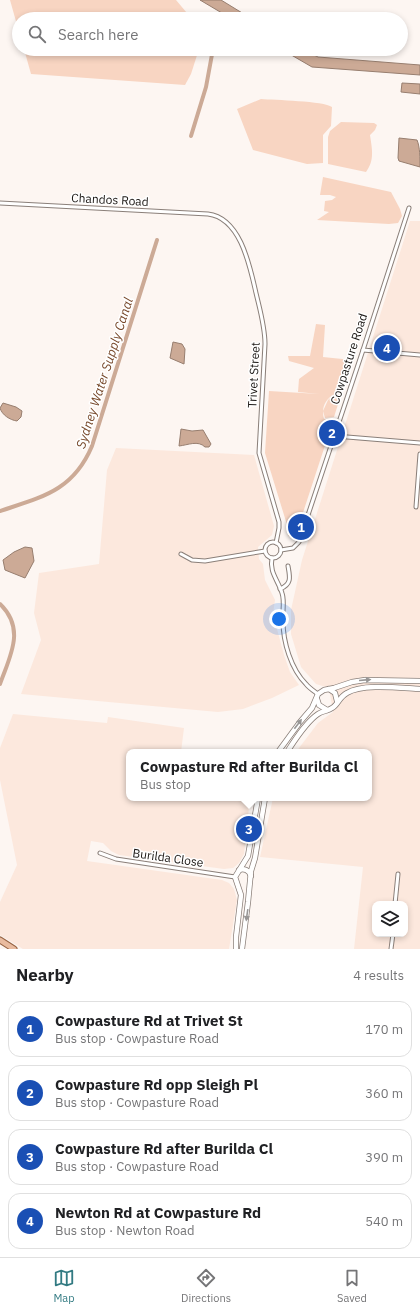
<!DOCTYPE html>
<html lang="en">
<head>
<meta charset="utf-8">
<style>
  body { margin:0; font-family:"IBM Plex Sans",sans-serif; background:#f2f2f2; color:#202124 }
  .controls { position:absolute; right:12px; bottom:12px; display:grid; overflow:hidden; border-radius:8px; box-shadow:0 2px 6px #0003 }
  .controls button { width:36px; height:36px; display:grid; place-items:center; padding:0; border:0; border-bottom:1px solid #e0e0e0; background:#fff; color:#202124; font:20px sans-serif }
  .you { position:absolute; left:279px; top:619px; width:14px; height:14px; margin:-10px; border:3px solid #fff; border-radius:50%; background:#1a73e8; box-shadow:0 0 0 6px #1a73e833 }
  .badge { display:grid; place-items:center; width:26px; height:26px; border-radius:50%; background:#327a82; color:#fff; font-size:13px; font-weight:700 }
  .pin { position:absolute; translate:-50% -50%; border:2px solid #fff; box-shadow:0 1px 4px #0006 }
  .popup { position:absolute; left:126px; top:749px; width:246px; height:52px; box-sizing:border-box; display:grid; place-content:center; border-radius:8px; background:#fff; filter:drop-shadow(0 1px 3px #0005); font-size:13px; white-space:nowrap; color:#757577 }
  .popup b { font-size:15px; color:#202124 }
  .popup::after { content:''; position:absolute; left:50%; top:100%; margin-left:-8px; border:8px solid transparent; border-top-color:#fff }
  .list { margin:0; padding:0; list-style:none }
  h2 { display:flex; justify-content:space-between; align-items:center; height:52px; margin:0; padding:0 16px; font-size:17px }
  h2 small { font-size:13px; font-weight:400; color:#757577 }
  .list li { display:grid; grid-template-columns:26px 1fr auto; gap:12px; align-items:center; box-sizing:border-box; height:56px; margin:0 8px 8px; padding:0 8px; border:1px solid #e0e0e0; border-radius:12px }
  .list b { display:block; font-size:15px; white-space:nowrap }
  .list p { margin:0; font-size:13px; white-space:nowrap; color:#757577 }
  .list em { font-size:13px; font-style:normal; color:#757577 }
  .icon { flex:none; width:22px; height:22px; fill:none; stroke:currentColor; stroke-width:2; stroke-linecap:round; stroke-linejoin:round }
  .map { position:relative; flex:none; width:420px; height:949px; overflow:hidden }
  .search { position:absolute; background:#fff; box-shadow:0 2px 6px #0003; left:12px; right:12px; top:12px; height:44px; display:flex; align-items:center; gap:10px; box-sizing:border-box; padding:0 14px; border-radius:22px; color:#757577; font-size:15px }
  .sheet { height:308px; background:#fff }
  nav { display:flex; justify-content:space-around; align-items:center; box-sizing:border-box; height:56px; border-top:1px solid #e0e0e0; background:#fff; font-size:11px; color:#757577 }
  nav a { display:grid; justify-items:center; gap:2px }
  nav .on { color:#327a82 }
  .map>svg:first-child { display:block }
  .built { fill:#fce8dd; fill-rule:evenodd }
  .green { fill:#f8d5c2 }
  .water { fill:#ccaa96; stroke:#977e6f }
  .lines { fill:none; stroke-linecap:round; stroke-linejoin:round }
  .canal { stroke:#ccaa96; stroke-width:4 }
  .minor-casing { stroke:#8a7f79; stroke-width:5 }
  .secondary-casing { stroke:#8a7f79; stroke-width:6 }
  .primary-casing { stroke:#976444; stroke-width:7 }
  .minor { stroke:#fff; stroke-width:3 }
  .secondary { stroke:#fff; stroke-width:4.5 }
  .primary { stroke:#e9bb9f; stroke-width:5 }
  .oneway { fill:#989695 }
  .labels { text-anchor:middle; stroke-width:3; stroke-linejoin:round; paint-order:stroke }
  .street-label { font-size:12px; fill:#1a1613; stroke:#fff }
  .water-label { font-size:13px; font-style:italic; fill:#764729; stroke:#fff }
</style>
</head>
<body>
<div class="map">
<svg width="420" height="949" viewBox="0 0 420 949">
  <rect width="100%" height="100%" fill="#fdf6f2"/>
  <g class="built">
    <path d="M410 221H420V949H354L363 867 260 857 273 798H369V752H296L318 723 333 712 329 688 316 684 301 667 291 634V610L302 560ZM375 904H405V934H375Z"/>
    <polygon points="116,448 254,455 274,526 272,535 258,547 259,559 263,564 265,580 275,600 273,614 284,655 290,672 299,685 272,698 243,709 218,712 21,694 41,640 34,613 39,573 99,564 107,470"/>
    <polygon points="13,714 107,723 108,717 184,728 181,752 129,752 129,798 250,798 244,854 239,863 233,868 224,869 119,855 111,851 103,843 91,841 87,861 222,880 229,883 234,889 237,900 229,949 23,949 0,935 0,902 17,865 0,780 0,748"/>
  </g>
  <g class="green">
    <polygon points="10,0 176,0 192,19 19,19 19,32"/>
    <polygon points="24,49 199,49 191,74 185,85 31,74"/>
    <path d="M261 99C274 100 324 101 332 107L331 126 323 135V163L307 164 253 150 237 109Z"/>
    <path d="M341 122 374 123 377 125 375 130 370 135C372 149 375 160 366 172L328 164V137L330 131Z"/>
    <polygon points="323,177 391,192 400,209 402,216 398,223 389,224 317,220 329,212 324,211 325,201 332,200 336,197 330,195 320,195"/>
    <path d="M316 324 325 325 323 357 352 360 334 417 325 418 323 411 328 400 334 394C325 400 321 408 324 419L334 418 295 537 288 536V528L265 453 269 391 319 394 298 392 299 379 314 368 289 361 288 356H310Z"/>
  </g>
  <g class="water">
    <polygon points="200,0 221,0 252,19 232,19"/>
    <polygon points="281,49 302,49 318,57 420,65 420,75 312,67"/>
    <polygon points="402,83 420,84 420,94 401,92"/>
    <path d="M399 138 417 140C420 147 420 158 420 167L399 161 398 158Z"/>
    <polygon points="173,342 182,344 185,349 184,364 170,358"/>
    <path d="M3 403 16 407 22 411 21 417 17 421C10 420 2 415 0 408Z"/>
    <path d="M181 429 192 431 203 430 211 444 209 447H205C198 440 188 445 179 446Z"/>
    <polygon points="25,547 32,548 34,561 25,578 5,570 3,560 14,552"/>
  </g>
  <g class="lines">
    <g class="canal">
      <polyline points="191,136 206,87 213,49"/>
      <path d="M0 511C42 497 73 491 92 446L157 240"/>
      <path d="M0 604C26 629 10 656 0 684"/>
    </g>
    <g class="minor-casing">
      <g id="minor">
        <path d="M0 203 208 214C241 218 250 267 256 293 260 310 265 327 265 344L259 453 279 522V528L276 543"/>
        <polyline points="363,350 420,355"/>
        <polyline points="335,436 420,443"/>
        <polyline points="416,507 420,454"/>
        <circle cx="273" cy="550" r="8"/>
        <polyline points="281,550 293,548 299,542 363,350 409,208"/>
        <polyline points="181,554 192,560 205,561 265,551"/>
        <path d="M272 558C269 572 278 580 282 593 285 602 282 612 283 621 283 642 291 669 306 684 309 688 314 691 318 694"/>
        <path d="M280 589C292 584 290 577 288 566"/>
        <polyline points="100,853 116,859 235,877"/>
        <polyline points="395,904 398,874"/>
        <polyline points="391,949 393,934"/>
      </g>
    </g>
    <g class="secondary-casing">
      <g id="secondary">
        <polyline points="329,689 335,693 337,701"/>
        <polyline points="317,699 319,705 327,710"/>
        <polyline points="278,752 300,722 312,708 318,694 324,690 334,688 352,682 365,680 420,681"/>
        <path d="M287 752C295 740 306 722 318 714 322 711 328 711 332 708 338 705 339 697 347 693 362 683 401 688 420 689"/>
        <path d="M239 870C244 868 249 870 251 876"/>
        <polyline points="236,949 236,937 241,895 235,877 248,856 258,798"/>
        <polyline points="242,949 248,902 251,871 255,858 265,798"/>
      </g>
    </g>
    <g class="primary-casing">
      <polyline id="primary" points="0,940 14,949"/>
    </g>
    <use href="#minor" class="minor"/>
    <use href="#secondary" class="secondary"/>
    <use href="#primary" class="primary"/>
  </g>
  <defs><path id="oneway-solid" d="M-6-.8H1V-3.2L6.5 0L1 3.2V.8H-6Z"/></defs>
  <g class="oneway">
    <use href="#oneway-solid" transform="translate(365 680) rotate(-5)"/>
    <use href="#oneway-solid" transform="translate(298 724) rotate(-53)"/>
    <use href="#oneway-solid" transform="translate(247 915) rotate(98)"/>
  </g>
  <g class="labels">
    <g class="street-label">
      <text transform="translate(110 200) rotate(3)" y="4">Chandos Road</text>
      <text transform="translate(349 359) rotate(-72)" y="4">Cowpasture Road</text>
      <text transform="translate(254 375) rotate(-87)" y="4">Trivet Street</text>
      <text transform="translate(168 858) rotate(8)" y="4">Burilda Close</text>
    </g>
    <g class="water-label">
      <text transform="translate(104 373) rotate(-72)" y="5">Sydney Water Supply Canal</text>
    </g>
  </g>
</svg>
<div class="controls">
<button><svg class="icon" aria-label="layers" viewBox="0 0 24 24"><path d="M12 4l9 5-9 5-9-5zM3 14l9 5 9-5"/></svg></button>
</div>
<div class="you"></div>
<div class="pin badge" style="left:301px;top:527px;background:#1a4fb4">1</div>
<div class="pin badge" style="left:332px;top:433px;background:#1a4fb4">2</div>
<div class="pin badge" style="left:249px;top:829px;background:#1a4fb4">3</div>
<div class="popup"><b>Cowpasture Rd after Burilda Cl</b>Bus stop</div>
<div class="pin badge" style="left:387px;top:348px;background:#1a4fb4">4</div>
<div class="search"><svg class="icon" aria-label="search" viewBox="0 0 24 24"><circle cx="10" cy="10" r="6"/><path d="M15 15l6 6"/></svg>Search here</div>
</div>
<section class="sheet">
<h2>Nearby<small>4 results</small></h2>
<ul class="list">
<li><span class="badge" style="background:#1a4fb4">1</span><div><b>Cowpasture Rd at Trivet St</b><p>Bus stop · Cowpasture Road</p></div><em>170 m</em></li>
<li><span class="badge" style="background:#1a4fb4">2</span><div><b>Cowpasture Rd opp Sleigh Pl</b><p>Bus stop · Cowpasture Road</p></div><em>360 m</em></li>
<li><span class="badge" style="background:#1a4fb4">3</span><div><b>Cowpasture Rd after Burilda Cl</b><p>Bus stop · Cowpasture Road</p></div><em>390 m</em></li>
<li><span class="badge" style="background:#1a4fb4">4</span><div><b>Newton Rd at Cowpasture Rd</b><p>Bus stop · Newton Road</p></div><em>540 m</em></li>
</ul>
</section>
<nav>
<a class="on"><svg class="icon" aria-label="map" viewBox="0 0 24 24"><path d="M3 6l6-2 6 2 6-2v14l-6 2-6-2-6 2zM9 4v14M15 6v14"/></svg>Map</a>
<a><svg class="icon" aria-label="directions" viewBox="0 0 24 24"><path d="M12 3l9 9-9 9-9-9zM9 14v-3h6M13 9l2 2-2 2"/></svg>Directions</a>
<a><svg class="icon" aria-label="saved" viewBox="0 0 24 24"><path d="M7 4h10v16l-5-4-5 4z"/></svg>Saved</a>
</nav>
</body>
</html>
